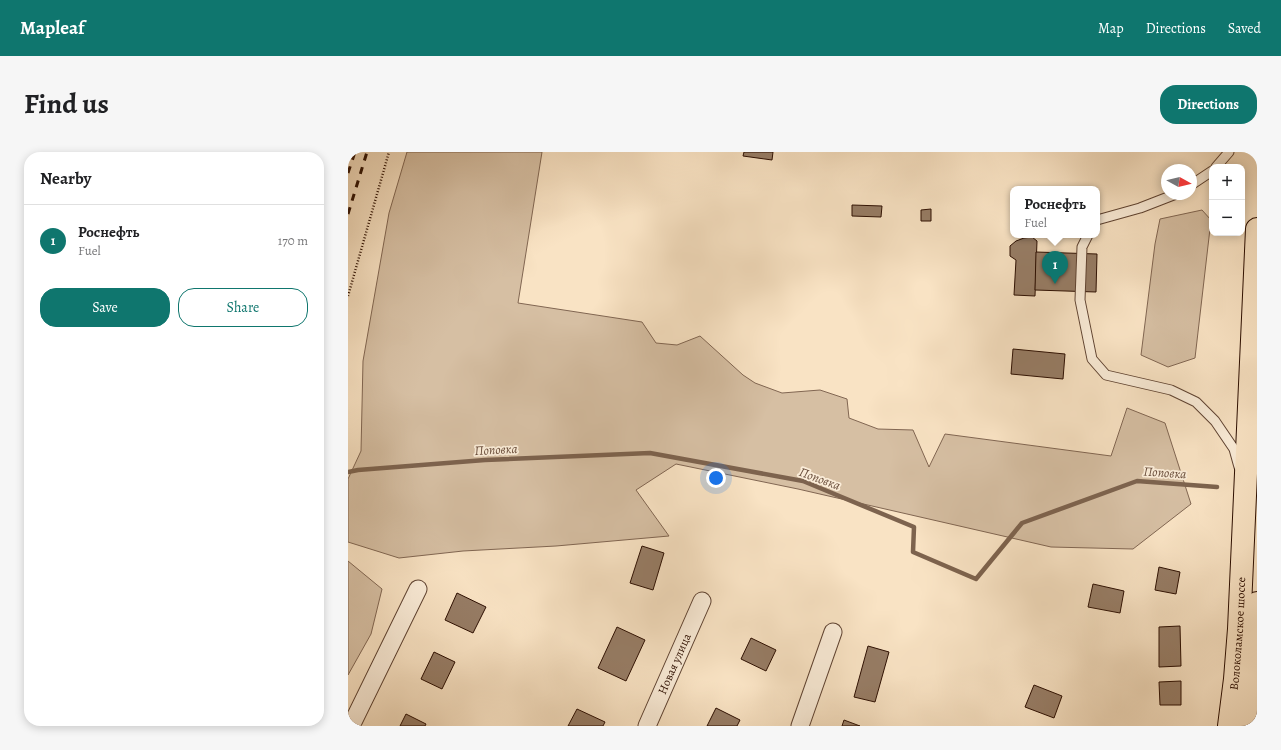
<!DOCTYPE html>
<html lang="en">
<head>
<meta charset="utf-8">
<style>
  body { margin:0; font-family:Alegreya,serif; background:#f6f6f6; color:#202124 }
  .controls { position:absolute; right:12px; top:12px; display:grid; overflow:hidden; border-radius:8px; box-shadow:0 2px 10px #0003 }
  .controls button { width:36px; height:36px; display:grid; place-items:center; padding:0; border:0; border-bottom:1px solid #e0e0e0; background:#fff; color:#202124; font:20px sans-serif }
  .compass { position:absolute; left:813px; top:12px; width:36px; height:36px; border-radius:50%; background:#fff; box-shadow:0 2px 10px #0003; rotate:98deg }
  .you { position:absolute; left:368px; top:326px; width:14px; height:14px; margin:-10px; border:3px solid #fff; border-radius:50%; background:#1a73e8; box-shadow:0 0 0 6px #1a73e833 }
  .badge { display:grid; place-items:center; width:26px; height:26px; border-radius:50%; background:#0f766e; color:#fff; font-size:13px; font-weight:700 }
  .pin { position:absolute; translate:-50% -33px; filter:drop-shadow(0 1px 2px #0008) }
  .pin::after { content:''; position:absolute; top:21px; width:14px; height:12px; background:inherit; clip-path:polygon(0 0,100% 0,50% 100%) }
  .popup { position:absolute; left:662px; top:34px; width:90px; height:52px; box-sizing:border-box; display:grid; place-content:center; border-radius:8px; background:#fff; filter:drop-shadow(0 1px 3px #0005); font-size:13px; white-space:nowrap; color:#757577 }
  .popup b { font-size:15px; color:#202124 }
  .popup::after { content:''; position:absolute; left:50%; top:100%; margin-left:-8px; border:8px solid transparent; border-top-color:#fff }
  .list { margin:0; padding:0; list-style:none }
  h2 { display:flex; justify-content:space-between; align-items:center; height:52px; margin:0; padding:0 16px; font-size:17px }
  h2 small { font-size:13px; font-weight:400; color:#757577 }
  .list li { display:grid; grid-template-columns:26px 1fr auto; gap:12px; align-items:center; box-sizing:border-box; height:72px; padding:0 16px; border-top:1px solid #e0e0e0 }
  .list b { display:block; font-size:15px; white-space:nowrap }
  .list p { margin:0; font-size:13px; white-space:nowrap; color:#757577 }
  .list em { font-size:13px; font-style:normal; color:#757577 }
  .actions { display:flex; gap:8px; padding:12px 16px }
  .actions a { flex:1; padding:9px 0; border:1px solid #0f766e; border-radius:16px; text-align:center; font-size:14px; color:#0f766e }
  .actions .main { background:#0f766e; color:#fff }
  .map { position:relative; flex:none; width:909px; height:574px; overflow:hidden; border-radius:16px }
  header { display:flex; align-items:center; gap:24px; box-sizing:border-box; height:56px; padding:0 20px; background:#0f766e; color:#fff }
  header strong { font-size:19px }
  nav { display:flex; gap:22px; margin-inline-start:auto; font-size:14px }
  .intro { display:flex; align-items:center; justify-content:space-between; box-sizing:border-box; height:96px; padding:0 24px }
  h1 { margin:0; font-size:28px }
  .button { padding:10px 18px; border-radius:16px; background:#0f766e; color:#fff; font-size:14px; font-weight:700 }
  main { display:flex; gap:24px; padding:0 24px }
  aside { flex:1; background:#fff; border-radius:16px; box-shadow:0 2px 10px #0003 }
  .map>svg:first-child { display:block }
  .green { fill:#d6bfa3; stroke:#816652 }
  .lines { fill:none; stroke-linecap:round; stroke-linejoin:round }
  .stream { stroke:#7d634e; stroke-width:4.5 }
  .building { fill:#977d66; stroke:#2c0e01 }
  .service-casing { stroke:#5f4332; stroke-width:11 }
  .minor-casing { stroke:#5f4332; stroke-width:19 }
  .primary-casing { stroke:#2c0e01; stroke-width:24 }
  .path { stroke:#2c0e01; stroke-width:2.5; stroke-dasharray:1 2; stroke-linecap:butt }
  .service { stroke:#fbedd9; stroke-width:9 }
  .minor { stroke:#fbedd9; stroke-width:17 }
  .primary { stroke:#f9e3c4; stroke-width:22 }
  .rail { stroke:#2c0e01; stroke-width:3; stroke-dasharray:7 7; stroke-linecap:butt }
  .labels { text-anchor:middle; stroke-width:3.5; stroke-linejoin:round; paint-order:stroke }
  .street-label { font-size:12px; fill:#2c0e01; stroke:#fbedd9 }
  .water-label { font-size:13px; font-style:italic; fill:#694d3b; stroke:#fbedd9 }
</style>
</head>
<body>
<header>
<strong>Mapleaf</strong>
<nav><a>Map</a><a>Directions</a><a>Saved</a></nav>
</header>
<div class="intro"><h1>Find us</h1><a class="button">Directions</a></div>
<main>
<aside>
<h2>Nearby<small></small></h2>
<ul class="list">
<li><span class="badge">1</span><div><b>Роснефть</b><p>Fuel</p></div><em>170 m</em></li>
</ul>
<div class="actions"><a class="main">Save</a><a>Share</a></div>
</aside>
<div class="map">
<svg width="909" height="574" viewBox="0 0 909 574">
  <rect width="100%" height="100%" fill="#f9e3c4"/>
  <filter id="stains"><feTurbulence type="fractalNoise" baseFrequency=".005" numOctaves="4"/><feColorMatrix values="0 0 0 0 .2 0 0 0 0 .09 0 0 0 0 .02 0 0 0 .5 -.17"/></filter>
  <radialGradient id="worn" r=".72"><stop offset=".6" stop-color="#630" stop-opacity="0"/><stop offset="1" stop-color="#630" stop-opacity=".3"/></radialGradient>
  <g class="green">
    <polygon points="59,0 194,0 170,151 294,170 308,191 329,193 352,184 395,223 407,231 434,241 472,238 499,247 501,266 530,277 565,278 581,315 597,282 763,304 779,256 817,271 843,352 785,397 703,395 450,337 328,312 288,338 321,384 208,394 115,399 51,406 0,390 0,327 13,299 15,209 41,61"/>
    <polygon points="854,58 863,68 847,206 820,215 793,203 807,92 812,67"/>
    <polygon points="0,409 34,437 23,482 0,523"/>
  </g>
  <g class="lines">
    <polyline class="stream" points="0,320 10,318 137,308 302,301 455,329 566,375 565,400 628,427 674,371 789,329 869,335"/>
  </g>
  <g class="building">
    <polygon points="396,0 425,0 424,8 395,4"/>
    <polygon points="504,53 534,54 533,65 504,64"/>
    <polygon points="583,57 583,69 573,69 573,58"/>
    <polygon points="684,85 689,89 687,144 666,143 668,108 662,104 662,94 668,89 676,86"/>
    <polygon points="688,100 749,102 748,140 687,138"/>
    <polygon points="665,197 717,202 715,227 663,222"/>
    <polygon points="294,394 316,401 305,438 282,431"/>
    <polygon points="811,415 832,420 828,442 807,438"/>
    <polygon points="745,432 776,439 772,461 740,455"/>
    <polygon points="109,441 138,455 125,481 97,468"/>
    <polygon points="832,474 833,514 811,515 811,475"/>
    <polygon points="269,475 297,488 278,529 250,516"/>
    <polygon points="403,486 428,498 418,519 393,507"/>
    <polygon points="520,494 541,500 527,550 506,545"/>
    <polygon points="86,500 107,510 94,537 73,527"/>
    <polygon points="833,529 833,553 812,553 811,530"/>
    <polygon points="686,533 714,544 706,566 677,555"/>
    <polygon points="368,556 392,568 389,574 359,574"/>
    <polygon points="229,557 257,570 255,574 220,574"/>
    <polygon points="58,562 78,572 77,574 52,574"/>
    <polygon points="496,568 512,574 494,574"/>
  </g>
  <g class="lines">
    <g class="service-casing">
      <g id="service">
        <polyline points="868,15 881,0"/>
        <polyline points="843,33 864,19"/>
        <polyline points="749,68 792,56 828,42"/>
        <polyline points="740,83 734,95 732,148 744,207 758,223 823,238 848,250 867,269 886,297 891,315"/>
      </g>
    </g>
    <g class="minor-casing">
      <g id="minor">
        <polyline points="3,574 70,437"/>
        <path id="s1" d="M299 574 354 449"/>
        <polyline points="452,574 485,480"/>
      </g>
    </g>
    <g class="primary-casing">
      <g id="primary">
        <path id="s2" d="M881 574 887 527 891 477 909 77"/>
        <polyline points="898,574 903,529 909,451"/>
      </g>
    </g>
    <polyline class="path" points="0,144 41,0"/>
    <use href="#service" class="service"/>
    <use href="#minor" class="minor"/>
    <use href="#primary" class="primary"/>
    <g class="rail">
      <polyline points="0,21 7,0"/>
      <polyline points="0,62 19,0"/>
    </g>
  </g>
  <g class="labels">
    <g class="street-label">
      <text dy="4" stroke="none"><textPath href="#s2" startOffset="93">Волоколамское шоссе</textPath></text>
      <text dy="4" stroke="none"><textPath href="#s1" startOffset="68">Новая улица</textPath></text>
    </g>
    <g class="water-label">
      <text transform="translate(148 297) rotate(-3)" y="5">Поповка</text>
      <text transform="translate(817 320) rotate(4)" y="5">Поповка</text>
      <text transform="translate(472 326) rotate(20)" y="5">Поповка</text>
    </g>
  </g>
  <rect width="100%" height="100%" filter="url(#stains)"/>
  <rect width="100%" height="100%" fill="url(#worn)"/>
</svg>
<div class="controls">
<button>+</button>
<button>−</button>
</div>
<svg class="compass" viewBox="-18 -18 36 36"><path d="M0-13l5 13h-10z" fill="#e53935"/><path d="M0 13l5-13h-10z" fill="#757577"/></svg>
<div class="you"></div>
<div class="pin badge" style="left:707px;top:132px">1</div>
<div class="popup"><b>Роснефть</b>Fuel</div>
</div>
</main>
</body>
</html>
